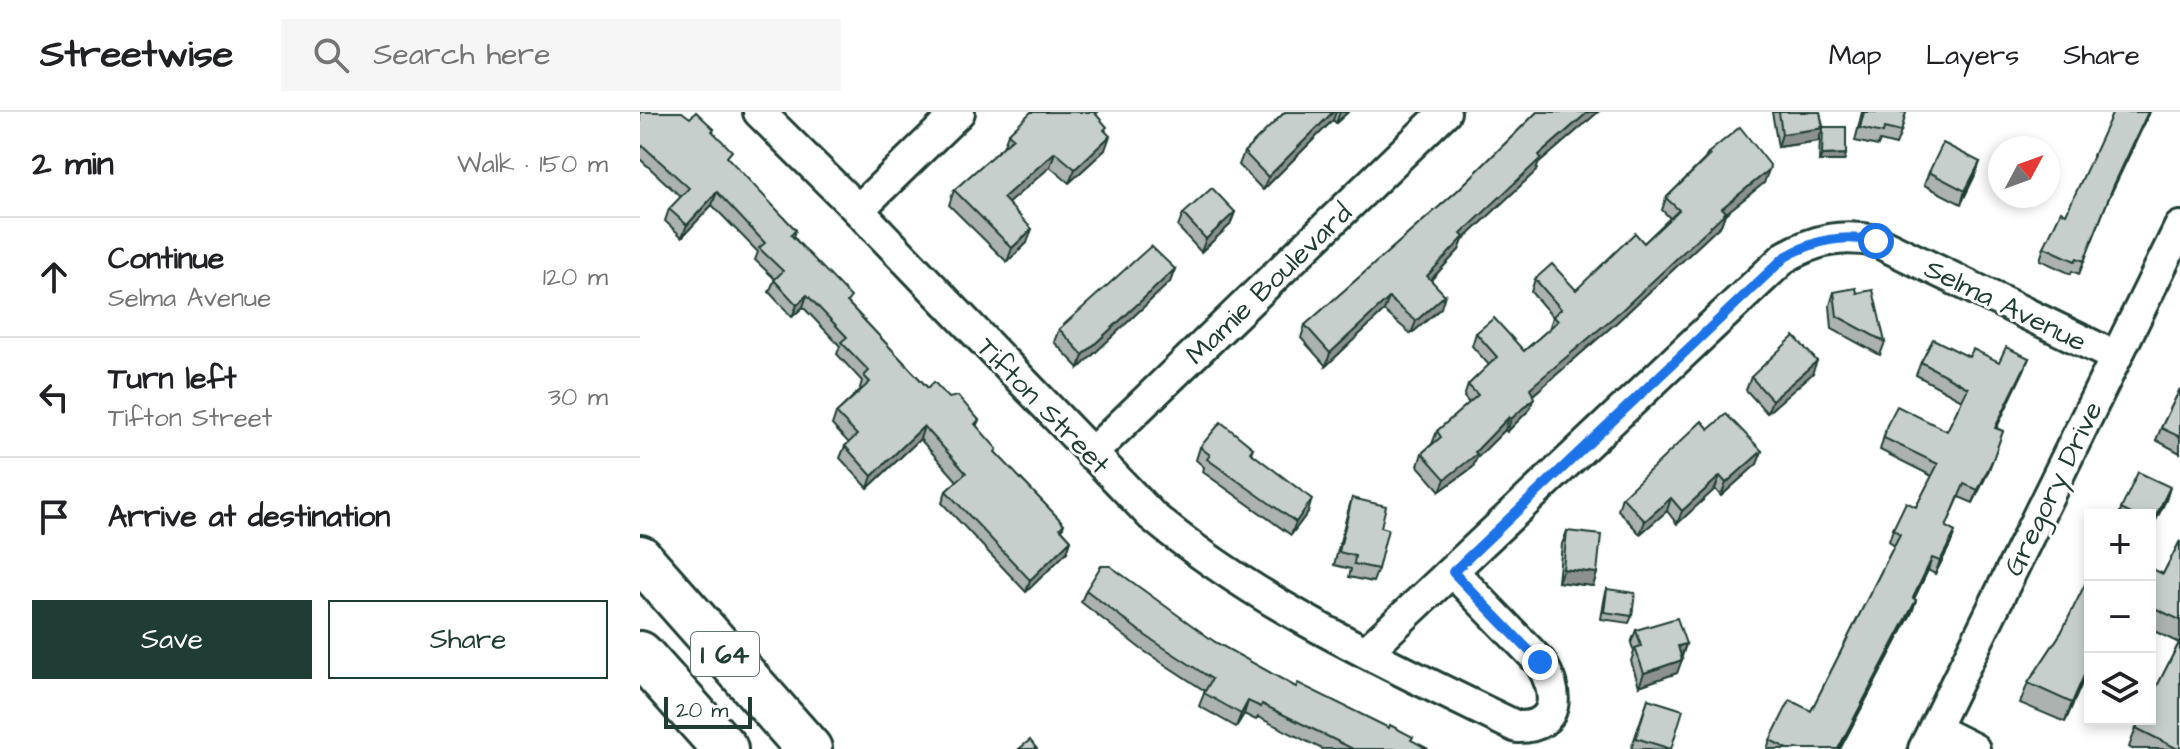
<!DOCTYPE html>
<html lang="en">
<head>
<meta charset="utf-8">
<style>
  body { margin:0; font-family:"Architects Daughter",sans-serif; background:#f6f6f6; color:#202124 }
  .controls { position:absolute; right:24px; bottom:24px; display:grid; overflow:hidden; border-radius:0px; box-shadow:0 4px 12px #0003 }
  .controls button { width:72px; height:72px; display:grid; place-items:center; padding:0; border:0; border-bottom:2px solid #e0e0e0; background:#fff; color:#202124; font:40px sans-serif }
  .compass { position:absolute; left:1348px; top:24px; width:72px; height:72px; border-radius:50%; background:#fff; box-shadow:0 4px 12px #0003; rotate:49deg }
  .scale { position:absolute; left:24px; bottom:20px; width:88px; box-sizing:border-box; padding-left:8px; border:4px solid #1f3d34; border-top:0; font-size:22px; line-height:28px; white-space:nowrap; color:#1f3d34; -webkit-text-stroke:6px #fff; paint-order:stroke }
  .stop { position:absolute; width:24px; height:24px; margin:-18px; border:6px solid #1a73e8; border-radius:50%; background:#fff }
  .stop.end { background:#1a73e8; border-color:#fff; box-shadow:0 2px 8px #0008 }
  .list { margin:0; padding:0; list-style:none }
  h2 { display:flex; justify-content:space-between; align-items:center; height:104px; margin:0; padding:0 32px; font-size:34px }
  h2 small { font-size:26px; font-weight:400; color:#757577 }
  .list li { display:grid; grid-template-columns:52px 1fr auto; gap:24px; align-items:center; box-sizing:border-box; height:120px; padding:0 32px; border-top:2px solid #e0e0e0 }
  .list b { display:block; font-size:30px; white-space:nowrap }
  .list p { margin:0; font-size:26px; white-space:nowrap; color:#757577 }
  .list em { font-size:26px; font-style:normal; color:#757577 }
  .actions { display:flex; gap:16px; padding:24px 32px }
  .actions a { flex:1; padding:18px 0; border:2px solid #1f3d34; border-radius:0px; text-align:center; font-size:28px; color:#1f3d34 }
  .actions .main { background:#1f3d34; color:#fff }
  .icon { flex:none; width:44px; height:44px; fill:none; stroke:currentColor; stroke-width:2; stroke-linecap:round; stroke-linejoin:round }
  .map { position:relative; flex:none; width:1540px; height:637px; overflow:hidden }
  header { display:flex; align-items:center; gap:48px; box-sizing:border-box; height:112px; padding:0 40px; background:#fff; border-bottom:2px solid #e0e0e0 }
  header strong { font-size:38px }
  nav { display:flex; gap:44px; margin-inline-start:auto; font-size:28px }
  .search { width:560px; height:72px; background:#f6f6f6; display:flex; align-items:center; gap:20px; box-sizing:border-box; padding:0 28px; border-radius:0px; color:#757577; font-size:30px }
  main { display:flex }
  aside { flex:1; background:#fff }
  .map>svg:first-child { display:block }
  .lines { fill:none; stroke-linecap:round; stroke-linejoin:round }
  .minor-casing { stroke:#1f3d34; stroke-width:36 }
  .highway-casing { stroke:#1f3d34; stroke-width:50 }
  .minor { stroke:#fff; stroke-width:30 }
  .highway { stroke:#fff; stroke-width:44 }
  .wall { fill:#abb2af; stroke:#1f3d34; stroke-width:2 }
  .shaded-wall { fill:#8b918f; stroke:#1f3d34; stroke-width:2 }
  .building { fill:#c7cfcc; stroke:#1f3d34; stroke-width:2 }
  .route { stroke:#1a73e8; stroke-width:10 }
  .labels { text-anchor:middle; stroke-width:6; stroke-linejoin:round; paint-order:stroke }
  .shield { fill:#fff; stroke:#627771; stroke-width:2 }
  .shield-label { font-size:26px; font-weight:bold; fill:#1f3d34 }
  .street-label { font-size:28px; fill:#1f3d34; stroke:#fff }
</style>
</head>
<body>
<header>
<strong>Streetwise</strong>
<div class="search"><svg class="icon" aria-label="search" viewBox="0 0 24 24"><circle cx="10" cy="10" r="6"/><path d="M15 15l6 6"/></svg>Search here</div>
<nav><a>Map</a><a>Layers</a><a>Share</a></nav>
</header>
<main>
<aside>
<h2>2 min<small>Walk · 150 m</small></h2>
<ul class="list">
<li><svg class="icon" aria-label="ahead" viewBox="0 0 24 24"><path d="M12 20V5M6 11l6-6 6 6"/></svg><div><b>Continue</b><p>Selma Avenue</p></div><em>120 m</em></li>
<li><svg class="icon" aria-label="left" viewBox="0 0 24 24"><path d="M17 20v-9H6M10 6l-5 5 5 5"/></svg><div><b>Turn left</b><p>Tifton Street</p></div><em>30 m</em></li>
<li><svg class="icon" aria-label="arrive" viewBox="0 0 24 24"><path d="M6 21V4h12l-3 4 3 4H6"/></svg><div><b>Arrive at destination</b></div></li>
</ul>
<div class="actions"><a class="main">Save</a><a>Share</a></div>
</aside>
<div class="map">
<svg width="1540" height="637" viewBox="0 0 1540 637">
  <rect width="100%" height="100%" fill="#fff"/>
  <filter id="ink" filterUnits="userSpaceOnUse"><feTurbulence type="fractalNoise" baseFrequency=".0125" numOctaves="2"/><feDisplacementMap in="SourceGraphic" scale="16" xChannelSelector="R" yChannelSelector="G"/><feConvolveMatrix kernelMatrix="1 2 1 2 8 2 1 2 1" color-interpolation-filters="sRGB"/></filter>
  <g filter="url(#ink)">
    <g class="lines">
      <g class="minor-casing">
        <g id="minor">
          <path d="M119 0 218 98 512 404C621 495 750 553 877 615 921 616 919 579 900 550L813 460"/>
          <polyline points="218,98 319,0"/>
          <polyline points="451,342 805,0"/>
          <path d="M726 540 1145 145C1175 128 1201 122 1236 129L1476 245"/>
          <polyline points="1294,617 1334,637"/>
          <polyline points="1284,637 1540,115"/>
        </g>
      </g>
      <g class="highway-casing">
        <g id="highway">
          <polyline points="0,446 169,637"/>
          <polyline points="0,542 85,637"/>
        </g>
      </g>
      <use href="#minor" class="minor"/>
      <use href="#highway" class="highway"/>
    </g>
    <g class="wall">
      <polygon points="0,0 50,6 74,17 73,20 89,48 156,118 154,125 209,192 288,276 309,286 339,308 336,315 356,341 424,412 422,418 431,428 427,440 386,480 302,391 306,379 317,369 280,327 228,376 200,346 205,334 209,331 192,313 196,301 221,277 220,276 222,269 197,242 200,234 163,195 152,205 129,180 135,167 115,148 118,140 72,93 42,125 25,109 29,97 41,85 0,47"/>
      <polygon points="458,0 456,2 466,19 465,38 429,71 410,55 368,91 387,131 367,150 309,93 314,78 363,35 368,22"/>
      <polygon points="645,0 708,0 696,11 693,8 623,78 599,53 604,40"/>
      <polygon points="897,0 958,0 898,52 896,59 823,128 819,138 791,168 801,196 771,222 744,199 686,254 661,226 665,213 817,79"/>
      <polygon points="1132,0 1180,0 1183,15 1206,42 1204,49 1179,49 1180,25 1178,29 1138,35"/>
      <polygon points="1222,0 1266,0 1261,20 1256,33 1240,29 1238,34 1215,29"/>
      <polygon points="1068,41 1124,71 1085,102 1081,113 977,210 893,283 889,298 867,320 865,318 836,347 833,355 800,379 778,354 782,341 792,332 797,319 829,291 824,285 828,273 849,253 832,234 836,221 884,239 909,217 913,205 891,180 895,167 936,178 1004,131 1030,106 1022,98 1026,86 1065,47"/>
      <polygon points="1340,50 1335,63 1321,92 1284,73 1289,60"/>
      <polygon points="1468,88 1439,162 1432,159 1431,162 1400,148 1404,135 1426,102"/>
      <polygon points="595,100 590,113 561,140 538,115 543,102"/>
      <polygon points="535,157 530,170 439,256 414,230 419,217"/>
      <polygon points="1194,180 1217,181 1245,230 1240,243 1192,217 1190,193"/>
      <polygon points="1323,243 1359,250 1389,246 1384,258 1356,316 1363,319 1348,360 1333,391 1319,385 1306,415 1315,420 1310,433 1295,462 1288,458 1274,487 1276,488 1272,500 1200,637 1127,637 1130,628 1171,599 1254,434 1249,429 1253,417 1276,395 1292,364 1240,338 1247,313 1307,319 1322,288 1276,263 1281,250"/>
      <polygon points="1172,262 1127,301 1106,278 1111,265"/>
      <polygon points="1540,277 1540,341 1516,328 1521,316"/>
      <polygon points="1069,317 1122,339 1117,352 1081,384 1075,377 1037,412 1027,399 1000,422 978,398 982,385"/>
      <polygon points="560,335 613,336 611,341 668,400 651,423 563,360 564,355 556,348"/>
      <polygon points="1530,375 1526,388 1510,420 1510,403 1479,403 1481,397"/>
      <polygon points="712,386 741,415 738,457 733,470 709,465 711,457 694,453 708,399"/>
      <polygon points="927,419 957,461 953,474 918,470 922,432"/>
      <polygon points="1540,429 1540,637 1492,637 1489,635 1496,616 1539,531 1510,517 1510,456 1523,462"/>
      <polygon points="967,477 992,504 989,511 961,507 965,484"/>
      <polygon points="446,478 575,530 656,575 788,637 682,637 618,605 616,608 604,602 596,615 559,594 565,579 501,537 441,490"/>
      <polygon points="996,518 1046,532 1037,561 999,574 991,549 994,540 991,531"/>
      <polygon points="1421,521 1450,553 1425,610 1380,591 1388,571"/>
      <polygon points="1008,587 1031,637 991,637"/>
    </g>
    <g class="shaded-wall">
      <polygon points="693,0 696,0 693,8 623,78 628,65"/>
      <polygon points="700,0 708,0 696,11"/>
      <polygon points="948,0 958,0 898,52 896,59 823,128 819,138 782,177 787,164 821,122 899,43"/>
      <polygon points="1508,0 1510,0 1468,88 1439,162 1473,75"/>
      <polygon points="1183,16 1178,29 1138,35 1142,22"/>
      <polygon points="470,24 465,38 429,71 435,57"/>
      <polygon points="415,40 410,55 358,100 363,86"/>
      <polygon points="1206,42 1204,49 1179,49 1182,43"/>
      <polygon points="1340,50 1335,63 1321,92 1325,79"/>
      <polygon points="1129,58 1124,71 1085,102 1081,113 977,210 886,289 890,276 1082,96"/>
      <polygon points="77,80 72,93 42,125 47,113"/>
      <polygon points="595,100 590,113 561,140 566,127"/>
      <polygon points="392,117 387,131 367,150 372,136"/>
      <polygon points="535,157 530,170 439,256 443,243"/>
      <polygon points="167,183 163,195 152,205 157,193"/>
      <polygon points="805,183 801,196 771,222 776,209"/>
      <polygon points="749,186 744,199 686,254 690,241"/>
      <polygon points="1389,246 1384,258 1351,328 1355,316"/>
      <polygon points="1177,249 1172,262 1127,301 1132,288"/>
      <polygon points="894,286 889,298 867,320 871,307"/>
      <polygon points="869,305 865,318 836,347 833,355 800,379 805,367 835,340"/>
      <polygon points="284,314 280,327 228,376 232,364"/>
      <polygon points="1122,339 1117,352 1081,384 1086,371"/>
      <polygon points="1353,347 1348,360 1333,391 1338,378"/>
      <polygon points="1080,364 1075,377 1037,412 1042,399"/>
      <polygon points="1530,375 1526,388 1510,420 1512,412"/>
      <polygon points="1031,386 1027,399 1000,422 1005,409"/>
      <polygon points="672,387 668,400 651,423 656,410"/>
      <polygon points="1315,420 1310,433 1295,462 1300,449"/>
      <polygon points="431,428 427,440 386,480 390,468"/>
      <polygon points="1292,446 1288,458 1268,498 1273,486"/>
      <polygon points="923,457 957,461 953,474 918,470"/>
      <polygon points="1276,488 1272,500 1200,637 1198,637"/>
      <polygon points="1046,532 1041,545 1038,534"/>
      <polygon points="1042,548 1037,561 999,574 1004,561"/>
      <polygon points="1450,550 1450,553 1425,610 1432,591"/>
      <polygon points="608,589 604,602 596,615 601,602"/>
    </g>
    <g class="building">
      <polygon points="0,0 42,0 50,6 56,0 74,17 72,19 92,39 87,45 156,118 151,123 211,185 207,190 288,276 294,270 309,286 318,284 339,308 335,312 357,337 355,340 424,412 420,416 431,428 390,468 306,379 326,361 284,314 232,364 205,334 217,323 196,301 230,270 224,264 229,259 201,230 207,225 167,183 157,193 134,168 143,159 119,136 125,131 77,80 47,113 29,97 49,76 3,34 0,37"/>
      <polygon points="391,0 454,0 467,15 464,18 470,24 435,57 415,40 363,86 392,117 372,136 314,78 373,26 368,22"/>
      <polygon points="645,0 693,0 628,65 604,40"/>
      <polygon points="897,0 948,0 899,43 901,46 821,122 824,125 787,164 805,183 776,209 749,186 690,241 665,213 817,79"/>
      <polygon points="1139,0 1180,0 1183,16 1142,22"/>
      <polygon points="1224,0 1266,0 1261,20 1244,16 1243,21 1220,16"/>
      <polygon points="1473,0 1508,0 1473,75 1444,149 1437,146 1435,149 1404,135 1421,99 1426,102"/>
      <polygon points="1100,15 1130,53 1129,58 1082,96 1086,100 982,198 890,276 894,286 871,307 869,305 835,340 837,342 805,367 782,341 801,325 797,319 838,283 828,273 857,245 836,221 854,206 884,239 918,209 913,204 921,197 895,167 912,152 936,178 995,121 1004,131 1039,98 1026,86 1070,43 1068,41"/>
      <polygon points="1182,15 1206,15 1206,42 1182,43 1183,16"/>
      <polygon points="1303,31 1340,50 1325,79 1289,60"/>
      <polygon points="572,76 595,100 566,127 543,102"/>
      <polygon points="511,134 535,157 443,243 419,217"/>
      <polygon points="1216,176 1217,181 1233,178 1245,230 1197,204 1194,180"/>
      <polygon points="1154,224 1177,249 1132,288 1111,265"/>
      <polygon points="1293,227 1329,245 1333,237 1359,250 1366,235 1389,246 1355,316 1363,319 1353,347 1338,378 1324,372 1306,415 1315,420 1300,449 1292,446 1273,486 1276,488 1198,637 1148,637 1130,628 1150,588 1171,599 1260,422 1253,417 1266,390 1276,395 1298,352 1244,326 1247,313 1257,294 1307,319 1328,276 1281,250"/>
      <polygon points="1540,277 1540,325 1521,316"/>
      <polygon points="1086,302 1122,339 1086,371 1080,364 1042,399 1031,386 1005,409 982,385 1062,309 1069,317"/>
      <polygon points="581,310 613,336 610,340 672,387 656,410 567,347 570,343 560,335"/>
      <polygon points="1498,360 1530,375 1512,412 1510,411 1510,403 1493,403 1481,397"/>
      <polygon points="712,386 746,394 741,415 748,417 738,457 714,452 715,444 699,440"/>
      <polygon points="927,419 961,423 957,461 923,457"/>
      <polygon points="1540,429 1540,508 1510,494 1510,456 1523,462"/>
      <polygon points="461,454 470,454 575,530 656,575 658,571 749,616 750,613 773,625 771,628 788,637 713,637 622,592 621,595 608,589 601,602 564,581 572,567 506,524 446,478"/>
      <polygon points="1450,462 1450,550 1432,591 1388,571 1421,521"/>
      <polygon points="967,477 995,481 992,504 964,500"/>
      <polygon points="1037,506 1046,532 1038,534 1042,548 1004,561 995,536 1001,534 996,518"/>
      <polygon points="1540,529 1540,637 1538,637 1496,616 1501,607 1510,607 1510,588"/>
      <polygon points="1008,587 1043,598 1031,637 996,626"/>
      <polygon points="390,628 397,637 379,637"/>
    </g>
  </g>
  <g class="lines" filter="url(#ink)">
    <path class="route" d="M900 550 813 460 1145 145C1175 128 1202 122 1236 129"/>
  </g>
  <g class="labels">
    <rect class="shield" x="51" y="520" width="68" height="44" rx="6"/>
    <g class="shield-label">
      <text x="85" y="551">I 64</text>
    </g>
    <g class="street-label">
      <text transform="translate(628 171) rotate(-44)" y="10">Mamie Boulevard</text>
      <text transform="translate(1366 192) rotate(26)" y="10">Selma Avenue</text>
      <text transform="translate(404 293) rotate(46)" y="10">Tifton Street</text>
      <text transform="translate(1412 376) rotate(-64)" y="10">Gregory Drive</text>
    </g>
  </g>
</svg>
<div class="controls">
<button>+</button>
<button>−</button>
<button><svg class="icon" aria-label="layers" viewBox="0 0 24 24"><path d="M12 4l9 5-9 5-9-5zM3 14l9 5 9-5"/></svg></button>
</div>
<svg class="compass" viewBox="-18 -18 36 36"><path d="M0-13l5 13h-10z" fill="#e53935"/><path d="M0 13l5-13h-10z" fill="#757577"/></svg>
<div class="scale">20 m</div>
<div class="stop" style="left:1236px;top:129px"></div>
<div class="stop end" style="left:900px;top:550px"></div>
</div>
</main>
</body>
</html>
